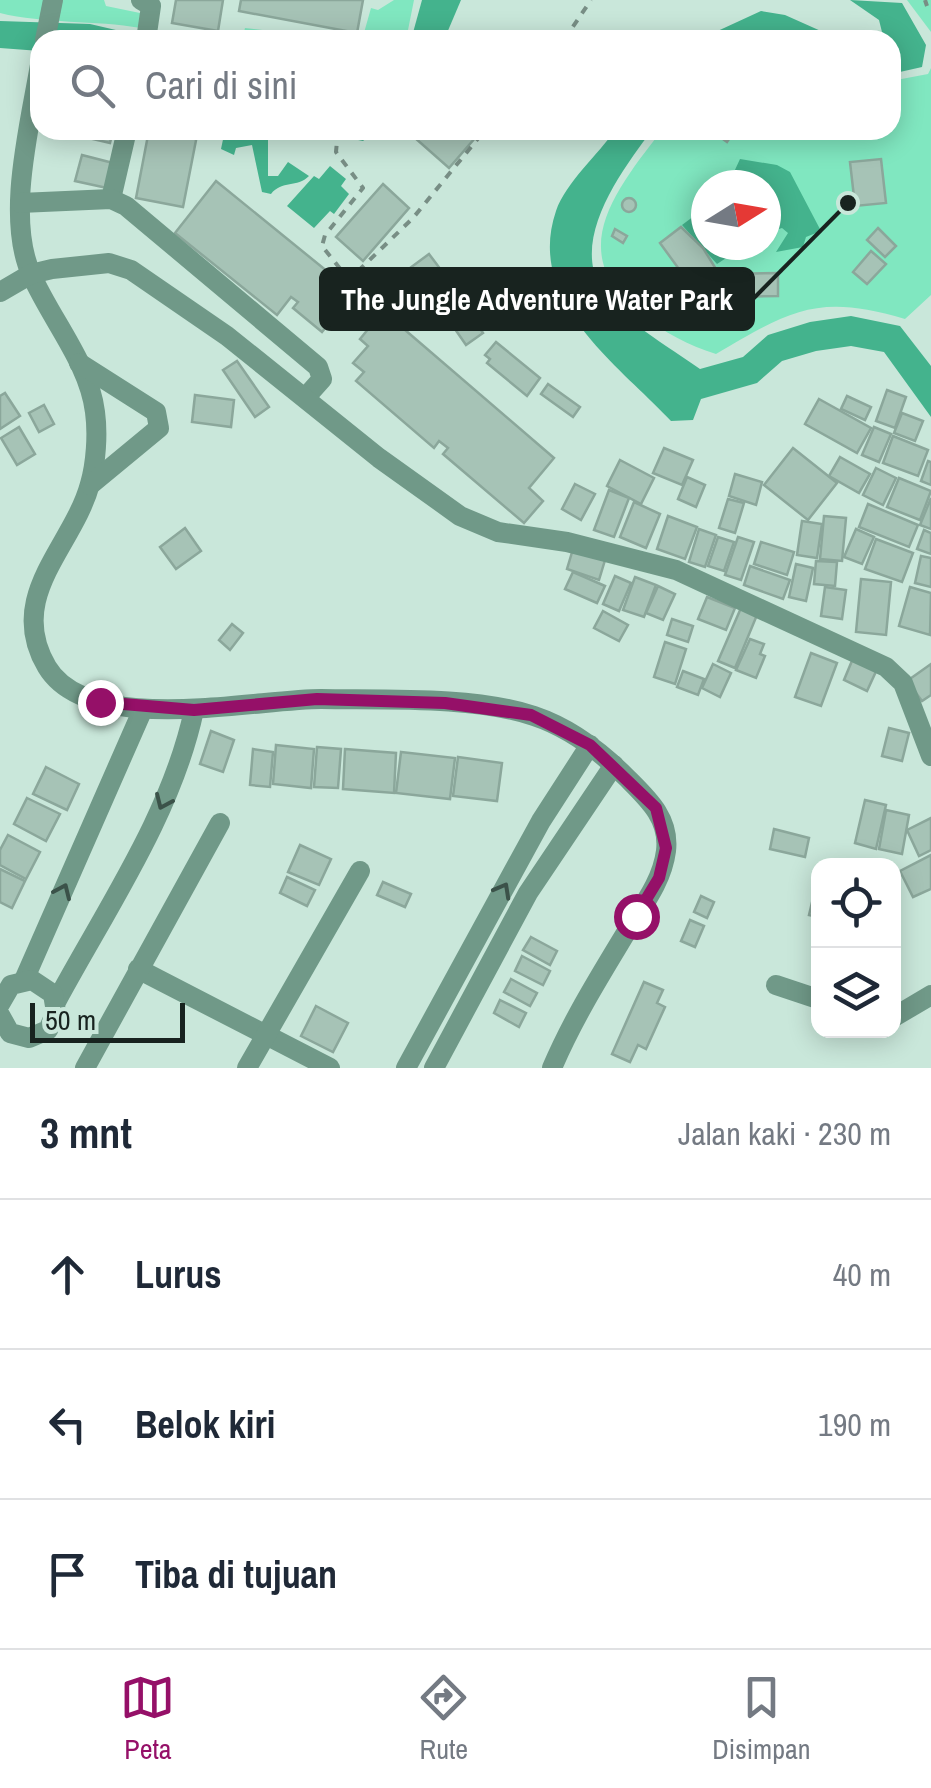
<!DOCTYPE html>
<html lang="id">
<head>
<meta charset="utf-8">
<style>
  body { margin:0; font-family:"Archivo Narrow",sans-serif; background:#f6f6f7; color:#1f2937 }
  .controls { position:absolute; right:30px; bottom:30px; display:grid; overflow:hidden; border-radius:20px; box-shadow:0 5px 25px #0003 }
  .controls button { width:90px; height:90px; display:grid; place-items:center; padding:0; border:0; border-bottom:2px solid #e0e1e3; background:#fff; color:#1f2937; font:50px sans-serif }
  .compass { position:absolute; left:691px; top:170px; width:90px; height:90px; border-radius:50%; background:#fff; box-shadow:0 5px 25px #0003; rotate:79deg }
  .scale { position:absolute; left:30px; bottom:25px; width:155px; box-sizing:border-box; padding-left:10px; border:5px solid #18231f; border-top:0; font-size:28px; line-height:35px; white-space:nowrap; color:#18231f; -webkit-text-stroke:8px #c9e7da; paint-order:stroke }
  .stop { position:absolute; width:30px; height:30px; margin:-22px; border:8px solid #951068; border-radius:50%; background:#fff }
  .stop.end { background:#951068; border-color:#fff; box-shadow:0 2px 10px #0008 }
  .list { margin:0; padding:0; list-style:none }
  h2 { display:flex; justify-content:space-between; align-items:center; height:130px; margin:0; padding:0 40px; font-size:42px }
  h2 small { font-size:32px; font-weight:400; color:#747a83 }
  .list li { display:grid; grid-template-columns:65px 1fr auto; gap:30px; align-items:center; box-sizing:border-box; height:150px; padding:0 40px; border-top:2px solid #e0e1e3 }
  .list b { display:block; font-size:38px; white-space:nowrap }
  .list em { font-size:32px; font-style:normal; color:#747a83 }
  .icon { flex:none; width:55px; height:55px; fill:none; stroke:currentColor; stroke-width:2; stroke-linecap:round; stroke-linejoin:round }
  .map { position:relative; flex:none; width:931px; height:1068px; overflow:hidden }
  .search { position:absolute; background:#fff; box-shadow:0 5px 25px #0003; left:30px; right:30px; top:30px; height:110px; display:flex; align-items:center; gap:25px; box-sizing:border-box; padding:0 35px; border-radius:30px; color:#747a83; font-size:38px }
  .sheet { height:580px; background:#fff }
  nav { display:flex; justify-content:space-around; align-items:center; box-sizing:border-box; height:140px; border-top:2px solid #e0e1e3; background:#fff; font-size:28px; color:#747a83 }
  nav a { display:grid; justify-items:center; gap:5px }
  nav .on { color:#951068 }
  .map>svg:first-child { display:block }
  .green { fill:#80e7c0; fill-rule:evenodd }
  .water { fill:#44b38d }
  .building { fill:#a6c3b6; stroke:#8ba79b; stroke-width:2.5 }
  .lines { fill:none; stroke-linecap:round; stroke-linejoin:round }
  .path { stroke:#788e85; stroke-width:4; stroke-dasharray:8 8; stroke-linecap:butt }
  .minor { stroke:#709988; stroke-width:20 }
  .oneway { stroke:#3b5249 }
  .route { stroke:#951068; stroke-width:12 }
  .leader { fill:none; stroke:#18231f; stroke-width:4 }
  .callout-dot { fill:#18231f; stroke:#c9e7da; stroke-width:4 }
  .callout { fill:#18231f; stroke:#18231f; stroke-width:4 }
  .callout-label { font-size:30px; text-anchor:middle; font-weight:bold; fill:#fff }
</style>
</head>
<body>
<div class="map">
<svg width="931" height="1068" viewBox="0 0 931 1068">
  <rect width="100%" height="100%" fill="#c9e7da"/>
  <g class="green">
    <path d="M0 0H104L106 6 140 13 141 28C95 20 44 24 0 13Z"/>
    <polygon points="394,0 414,0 406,40 362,40 371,8 378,10"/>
    <polygon points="907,0 931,0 931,32"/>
    <polygon points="245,28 331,38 337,40 229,40 243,36"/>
    <path d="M931 68V295L905 319C818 293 791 310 716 354 688 345 665 333 641 314 563 254 615 191 662 130H891V81L928 74ZM706 185H766V245H706Z"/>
  </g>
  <g class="water">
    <polygon points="422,0 461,0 444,40 411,40"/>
    <polygon points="850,0 902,3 926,45 922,67 891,74 891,40 884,40 879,20"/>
    <polygon points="761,11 785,15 841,40 774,35 761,40 698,40"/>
    <polygon points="0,21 90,24 159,40 40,40 40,51 0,48"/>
    <path d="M225 130H268V176H278L288 162 309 176C297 188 282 180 271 194L262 192 252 145 236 148 234 155 221 149Z"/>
    <polygon points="309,130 376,130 363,141"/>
    <path d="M615 130H652C624 168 573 234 599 285 616 317 671 348 700 369L743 357 768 335 810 322 851 316 900 326 931 366V417L884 352 851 346 816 351 782 361 757 383 701 399 693 420 671 421C619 365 525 302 556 211 566 182 598 155 615 130Z"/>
    <polygon points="740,159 777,165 790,172 821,231 806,237 803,247 776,252 788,233 782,228 766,233 766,185 728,185"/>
    <polygon points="330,166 346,179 341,186 349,194 334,214 330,211 314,228 287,206 314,176 319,179"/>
    <polygon points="706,207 706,245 746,245 717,264 682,225"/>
  </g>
  <g class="building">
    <polygon points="176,0 223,0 218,31 172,23"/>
    <polygon points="241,0 363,0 357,33 239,11"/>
    <polygon points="81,130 113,130 110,143 80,136"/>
    <polygon points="149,130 198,130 183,207 136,198"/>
    <polygon points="406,130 482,130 449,168"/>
    <polygon points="719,130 731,136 727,142 716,134"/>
    <polygon points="82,155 113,163 107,188 75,181"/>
    <polygon points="881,159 886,203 855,206 850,162"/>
    <polygon points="216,181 344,285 321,313 331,321 322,332 293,308 298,302 291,297 277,315 175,233"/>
    <polygon points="383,184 409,208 363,261 336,237"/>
    <circle cx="629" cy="205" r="7"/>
    <polygon points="681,227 703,248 719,274 692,287 660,243"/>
    <polygon points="878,228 896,246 885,257 867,240"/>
    <polygon points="615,229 627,236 623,243 612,236"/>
    <polygon points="871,251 886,264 867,284 853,272"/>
    <polygon points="429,254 444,274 424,288 410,268"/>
    <polygon points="778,273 778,296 730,297 729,274"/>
    <polygon points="445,277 483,333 466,345 428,290"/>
    <polygon points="383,311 554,458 529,488 543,501 524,523 443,454 448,448 439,441 434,448 356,381 364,372 353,363 368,346 360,339"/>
    <polygon points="496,342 540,378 527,396 487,363 490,359 485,355"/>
    <polygon points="237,361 269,407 255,417 223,370"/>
    <polygon points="548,384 580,407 573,417 541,394"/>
    <polygon points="887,390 906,397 895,428 876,421"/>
    <polygon points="5,393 20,416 0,429 0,396"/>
    <polygon points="195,395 234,400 231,427 192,422"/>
    <polygon points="847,396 871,407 865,420 841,409"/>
    <polygon points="819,399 871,428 857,453 805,424"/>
    <polygon points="44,405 54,424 39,432 29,413"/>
    <polygon points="902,413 923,421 915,441 894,433"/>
    <polygon points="19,427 35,454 17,465 1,438"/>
    <polygon points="874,427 891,434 879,462 862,455"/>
    <polygon points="893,436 928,450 918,476 883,463"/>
    <polygon points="664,448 693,460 682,485 653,473"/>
    <polygon points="793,448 837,483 808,520 764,485"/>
    <polygon points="840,457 870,474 859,493 829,476"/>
    <polygon points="620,460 654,478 641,504 607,486"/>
    <polygon points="928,461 931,462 931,485 921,481"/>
    <polygon points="876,468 896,478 883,505 863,495"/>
    <polygon points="735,474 762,482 756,505 729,496"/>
    <polygon points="687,477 705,485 696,507 678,499"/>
    <polygon points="899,478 931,491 920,520 887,507"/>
    <polygon points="575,484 595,494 581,520 562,509"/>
    <polygon points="609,490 629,498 614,537 594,530"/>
    <polygon points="931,498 931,529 920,525"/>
    <polygon points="728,499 744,503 735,533 719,528"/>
    <polygon points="634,502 660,514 646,548 620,537"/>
    <polygon points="868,504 918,525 909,547 859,527"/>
    <polygon points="668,516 697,527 685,559 657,549"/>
    <polygon points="824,516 846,518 842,561 820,559"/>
    <polygon points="802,521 822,524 817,558 797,555"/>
    <polygon points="185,528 201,551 176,569 160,547"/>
    <polygon points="699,529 716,535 705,567 689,562"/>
    <polygon points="856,529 874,537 862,564 844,557"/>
    <polygon points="924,530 931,533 931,554 917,549"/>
    <polygon points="718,537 734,542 724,571 708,566"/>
    <polygon points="738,537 754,542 741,580 725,575"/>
    <polygon points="876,539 913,553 902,582 865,569"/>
    <polygon points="761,542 794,552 787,575 754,564"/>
    <polygon points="573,549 605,560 599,580 567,569"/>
    <polygon points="921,556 931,558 931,587 915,583"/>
    <polygon points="816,561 837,562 835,586 814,584"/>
    <polygon points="796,564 813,568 806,601 789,597"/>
    <polygon points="750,566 790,580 783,599 744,585"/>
    <polygon points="573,572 605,586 597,603 565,589"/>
    <polygon points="615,576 631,583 619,611 603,604"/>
    <polygon points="635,577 656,585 644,617 623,610"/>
    <polygon points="861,579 891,582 886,635 856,632"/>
    <polygon points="658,586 675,594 663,620 646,613"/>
    <polygon points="825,587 846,590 842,619 821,616"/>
    <polygon points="910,587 931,593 930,635 899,626"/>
    <polygon points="707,597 735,608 726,630 698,619"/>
    <polygon points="741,608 757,615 735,668 718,661"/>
    <polygon points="603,611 628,625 619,641 594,628"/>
    <polygon points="672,619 693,626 688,642 667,635"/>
    <polygon points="232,624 243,633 230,650 219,640"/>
    <polygon points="750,639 764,644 760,654 765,656 756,678 736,670"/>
    <polygon points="665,642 686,649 675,684 654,677"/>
    <polygon points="811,653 837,663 821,706 795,697"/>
    <polygon points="854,656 878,667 867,691 844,680"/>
    <polygon points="713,664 731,673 720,697 702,688"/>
    <polygon points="931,664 931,695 922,701 907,681"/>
    <polygon points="683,671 704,679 698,695 677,687"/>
    <polygon points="889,728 909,733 902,761 882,756"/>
    <polygon points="211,731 234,740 223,772 200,764"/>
    <polygon points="276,745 314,749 311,788 273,784"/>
    <polygon points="317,747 341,749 338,788 314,787"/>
    <polygon points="253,749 273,752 270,787 250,785"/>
    <polygon points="345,749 396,753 394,793 343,789"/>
    <polygon points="401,752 455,758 450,799 396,793"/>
    <polygon points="458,757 502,763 497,801 453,796"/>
    <polygon points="46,767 79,784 67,810 33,794"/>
    <polygon points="27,798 60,814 46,841 14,824"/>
    <polygon points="865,800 886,805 876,849 855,843"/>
    <polygon points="886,810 909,815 902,854 879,849"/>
    <polygon points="931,818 931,850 919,856 907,830"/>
    <polygon points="774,829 809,838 805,857 770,849"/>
    <polygon points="8,835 40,852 26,879 0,865 0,850"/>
    <polygon points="300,845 331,859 319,885 288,872"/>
    <polygon points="931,855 931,889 913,897 900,871"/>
    <polygon points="0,869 25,881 12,908 0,902"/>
    <polygon points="287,877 315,890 307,906 280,893"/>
    <polygon points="818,877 818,917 809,915"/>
    <polygon points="383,882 411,894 405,907 377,895"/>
    <polygon points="701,896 714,902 707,918 694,912"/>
    <polygon points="690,920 704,926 695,947 681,941"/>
    <polygon points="531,937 557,951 550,965 523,950"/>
    <polygon points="522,956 550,971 543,985 515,971"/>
    <polygon points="511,979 537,993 530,1006 504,992"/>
    <polygon points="644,982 663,990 657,1003 665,1007 646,1049 638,1045 630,1062 612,1054"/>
    <polygon points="500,1000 526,1013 519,1027 494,1013"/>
    <polygon points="316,1006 348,1023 333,1052 301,1036"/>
  </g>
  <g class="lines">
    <g class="path">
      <polyline points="925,0 927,6"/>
      <polyline points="564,40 591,0"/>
      <polyline points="338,130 336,152 363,188 325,235 322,246 346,276 352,277 413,218 485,130"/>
    </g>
    <g class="minor">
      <polyline points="141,0 151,6 146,40"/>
      <polyline points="45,40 53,0"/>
      <path d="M40 65C30 125 5 219 32 276 52 321 89 363 95 412 98 434 96 463 90 484 73 547 5 596 47 667 89 737 254 699 321 699 384 700 475 696 534 716 570 728 600 751 626 777 647 798 670 818 666 851 662 883 640 909 624 936 598 979 572 1021 552 1068"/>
      <polyline points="111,199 127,130"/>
      <polyline points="20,203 111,199 126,206 318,367 322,379 305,398"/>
      <polyline points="0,292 31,274 52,269 109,263 131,270 227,336 379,458 460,516 498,532 567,542 676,570 886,667 903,683 931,756"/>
      <polyline points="79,363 156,412 159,428 90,485"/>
      <polyline points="138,969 330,1068"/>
      <polyline points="24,980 143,709"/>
      <polyline points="776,985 818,999"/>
      <path d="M56 1002C106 909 172 814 194 710"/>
      <polyline points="0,1004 11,985 32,980 53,994 56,1012 48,1030 29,1038 10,1033 0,1015"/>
      <polyline points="894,1017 931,995"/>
      <polyline points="85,1068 220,823"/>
      <polyline points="247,1068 360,871"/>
      <polyline points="406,1068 541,821 590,745"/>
      <polyline points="434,1068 528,893 614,765"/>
    </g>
  </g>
  <defs><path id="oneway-chevron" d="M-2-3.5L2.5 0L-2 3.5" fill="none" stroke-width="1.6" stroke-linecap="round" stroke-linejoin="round" transform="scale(2.5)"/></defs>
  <g class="oneway">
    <use href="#oneway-chevron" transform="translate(163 802) rotate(114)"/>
    <use href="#oneway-chevron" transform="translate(503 890) rotate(-61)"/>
    <use href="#oneway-chevron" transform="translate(63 891) rotate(-66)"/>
  </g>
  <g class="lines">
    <polyline class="route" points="100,702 194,710 317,699 445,703 531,715 590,745 656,808 666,848 659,878 636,916"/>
  </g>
  <path class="leader" d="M848 203L753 299"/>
  <circle class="callout-dot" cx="848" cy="203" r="10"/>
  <rect class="callout" x="321" y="269" width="432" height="60" rx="10"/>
  <g class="callout-label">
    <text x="537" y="310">The Jungle Adventure Water Park</text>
  </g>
</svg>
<div class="controls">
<button><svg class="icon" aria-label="locate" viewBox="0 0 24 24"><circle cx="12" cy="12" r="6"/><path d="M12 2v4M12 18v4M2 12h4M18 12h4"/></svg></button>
<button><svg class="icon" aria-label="layers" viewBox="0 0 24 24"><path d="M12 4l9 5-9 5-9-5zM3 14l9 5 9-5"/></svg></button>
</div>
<svg class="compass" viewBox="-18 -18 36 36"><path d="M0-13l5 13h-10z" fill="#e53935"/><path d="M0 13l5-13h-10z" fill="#747a83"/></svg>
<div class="scale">50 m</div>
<div class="stop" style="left:636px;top:916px"></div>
<div class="stop end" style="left:100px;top:702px"></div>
<div class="search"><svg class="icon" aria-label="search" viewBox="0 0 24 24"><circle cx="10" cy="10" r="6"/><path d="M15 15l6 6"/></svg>Cari di sini</div>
</div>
<section class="sheet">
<h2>3 mnt<small>Jalan kaki · 230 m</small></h2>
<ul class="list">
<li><svg class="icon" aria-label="ahead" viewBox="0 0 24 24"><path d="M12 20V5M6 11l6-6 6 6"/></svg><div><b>Lurus</b></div><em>40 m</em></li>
<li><svg class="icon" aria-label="left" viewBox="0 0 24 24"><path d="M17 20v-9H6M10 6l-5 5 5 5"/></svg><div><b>Belok kiri</b></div><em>190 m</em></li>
<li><svg class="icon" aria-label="arrive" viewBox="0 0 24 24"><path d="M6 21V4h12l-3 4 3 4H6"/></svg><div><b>Tiba di tujuan</b></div></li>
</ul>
</section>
<nav>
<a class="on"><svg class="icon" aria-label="map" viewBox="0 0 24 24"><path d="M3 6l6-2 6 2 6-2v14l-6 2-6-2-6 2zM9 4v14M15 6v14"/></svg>Peta</a>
<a><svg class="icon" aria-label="directions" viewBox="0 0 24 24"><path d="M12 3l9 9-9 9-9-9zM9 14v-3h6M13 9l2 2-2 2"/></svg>Rute</a>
<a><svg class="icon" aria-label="saved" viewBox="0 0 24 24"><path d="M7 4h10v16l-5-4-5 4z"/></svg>Disimpan</a>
</nav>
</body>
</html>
